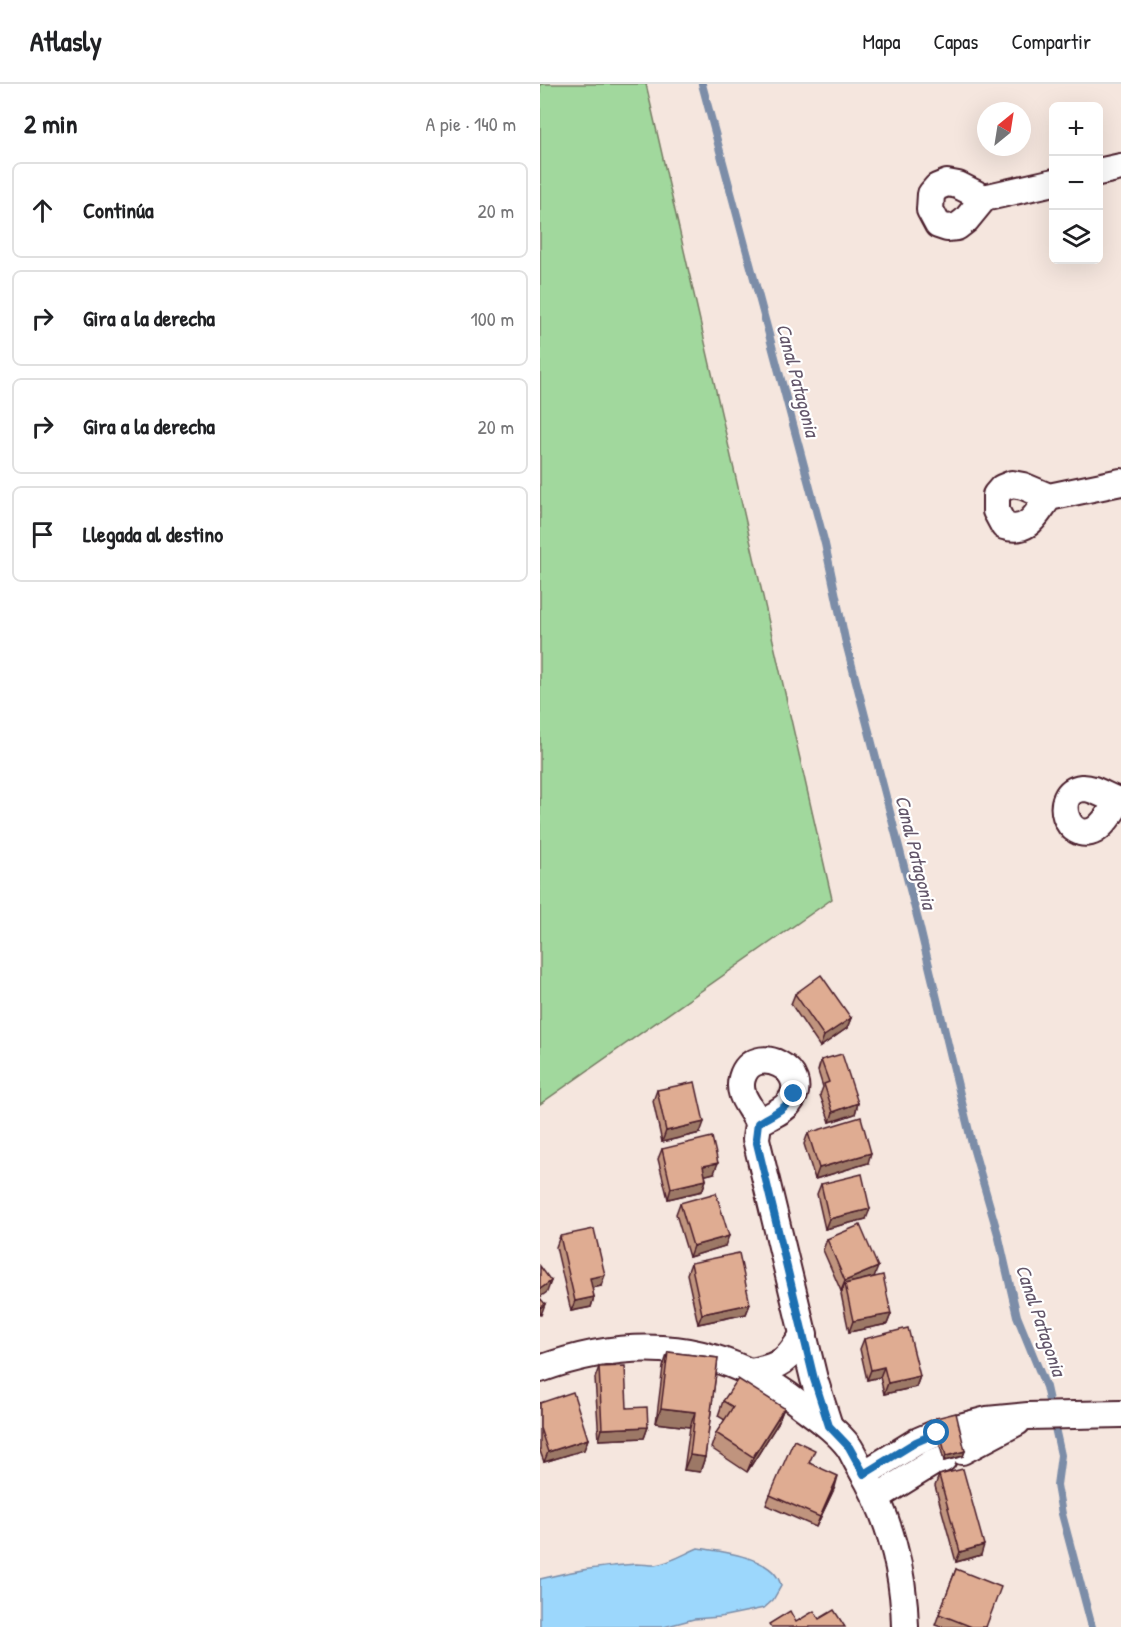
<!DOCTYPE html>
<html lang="es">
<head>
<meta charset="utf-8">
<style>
  body { margin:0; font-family:"Patrick Hand",sans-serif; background:#f6f6f6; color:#202124 }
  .controls { position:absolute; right:18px; top:18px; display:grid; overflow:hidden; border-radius:9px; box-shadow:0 6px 24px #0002 }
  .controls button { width:54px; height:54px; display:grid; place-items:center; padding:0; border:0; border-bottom:2px solid #e0e0e0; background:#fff; color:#202124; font:30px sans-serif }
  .compass { position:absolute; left:437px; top:18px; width:54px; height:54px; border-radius:50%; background:#fff; box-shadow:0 6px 24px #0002; rotate:30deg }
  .stop { position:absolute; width:18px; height:18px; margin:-14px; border:4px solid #1f6fb2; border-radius:50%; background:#fff }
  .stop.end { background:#1f6fb2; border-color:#fff; box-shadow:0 2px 6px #0008 }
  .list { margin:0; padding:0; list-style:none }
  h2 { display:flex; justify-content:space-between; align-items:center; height:78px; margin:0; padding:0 24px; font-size:26px }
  h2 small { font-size:20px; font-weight:400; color:#757577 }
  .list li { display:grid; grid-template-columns:39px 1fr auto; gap:18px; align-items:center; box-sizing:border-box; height:96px; margin:0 12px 12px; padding:0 12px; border:2px solid #e0e0e0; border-radius:9px }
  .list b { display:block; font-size:22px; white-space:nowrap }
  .list em { font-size:20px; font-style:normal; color:#757577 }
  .icon { flex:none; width:33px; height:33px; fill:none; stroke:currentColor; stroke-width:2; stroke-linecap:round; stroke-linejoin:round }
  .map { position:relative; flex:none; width:581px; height:1543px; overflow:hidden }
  header { display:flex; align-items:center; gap:36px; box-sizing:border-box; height:84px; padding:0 30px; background:#fff; border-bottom:2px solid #e0e0e0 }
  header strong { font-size:28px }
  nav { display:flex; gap:33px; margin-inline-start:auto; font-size:21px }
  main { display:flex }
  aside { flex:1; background:#fff }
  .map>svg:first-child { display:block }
  .green { fill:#a1d89d; stroke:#767c64; stroke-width:1.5 }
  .water { fill:#9cd7fc; stroke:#7b8da8; stroke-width:1.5 }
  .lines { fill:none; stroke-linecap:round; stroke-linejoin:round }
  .stream { stroke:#7b8da8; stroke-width:8 }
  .minor-casing { stroke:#4a1f2b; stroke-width:30 }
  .minor { stroke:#fff; stroke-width:26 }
  .wall { fill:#c0947e; stroke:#4a1f2b; stroke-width:1.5 }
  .shaded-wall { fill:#9c7866; stroke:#4a1f2b; stroke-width:1.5 }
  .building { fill:#dfac92; stroke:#4a1f2b; stroke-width:1.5 }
  .route { stroke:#1f6fb2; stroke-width:8 }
  .labels { text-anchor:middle; stroke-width:4.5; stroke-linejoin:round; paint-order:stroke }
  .water-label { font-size:20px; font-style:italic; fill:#63566a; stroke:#fff }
</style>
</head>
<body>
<header>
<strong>Atlasly</strong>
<nav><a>Mapa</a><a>Capas</a><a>Compartir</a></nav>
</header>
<main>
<aside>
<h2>2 min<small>A pie · 140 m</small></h2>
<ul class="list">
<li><svg class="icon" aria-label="ahead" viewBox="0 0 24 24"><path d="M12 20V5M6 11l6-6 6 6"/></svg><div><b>Continúa</b></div><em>20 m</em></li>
<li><svg class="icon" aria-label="right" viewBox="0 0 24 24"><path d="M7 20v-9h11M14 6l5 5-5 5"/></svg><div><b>Gira a la derecha</b></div><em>100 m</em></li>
<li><svg class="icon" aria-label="right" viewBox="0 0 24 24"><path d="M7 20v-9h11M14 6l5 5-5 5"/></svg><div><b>Gira a la derecha</b></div><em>20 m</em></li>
<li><svg class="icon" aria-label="arrive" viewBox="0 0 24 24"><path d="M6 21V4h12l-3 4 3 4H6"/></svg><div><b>Llegada al destino</b></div></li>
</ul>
</aside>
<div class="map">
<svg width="581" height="1543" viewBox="0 0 581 1543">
  <rect width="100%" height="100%" fill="#f5e6de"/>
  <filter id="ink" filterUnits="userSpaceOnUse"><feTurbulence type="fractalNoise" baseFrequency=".0167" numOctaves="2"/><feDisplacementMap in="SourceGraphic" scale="12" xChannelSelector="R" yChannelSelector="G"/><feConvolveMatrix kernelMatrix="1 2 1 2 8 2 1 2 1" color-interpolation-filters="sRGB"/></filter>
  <g filter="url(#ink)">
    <polygon class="green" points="0,0 106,0 292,815 0,1020"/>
    <path class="water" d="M158 1464C183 1468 235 1473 241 1502L233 1516 224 1524 180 1533 154 1535 124 1543H0V1495C31 1487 64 1482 96 1480 102 1480 109 1481 115 1481 130 1479 144 1470 158 1464Z"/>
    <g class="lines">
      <polyline class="stream" points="162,0 285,460 305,555 379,840 432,1060 459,1154 477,1232 506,1303 521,1371 517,1401 522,1430 552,1543"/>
      <g class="minor-casing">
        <g id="minor">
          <polyline points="558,88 581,83"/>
          <polyline points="444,114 426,136 417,143 407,144 398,141 390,126 391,110 397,103 407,99 418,101 444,114 514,98"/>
          <path d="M509 413C496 430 489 450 464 442L456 427V411L462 404 472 400 483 402 509 413 581 398"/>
          <path d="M579 717C572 726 565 740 555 746 527 761 510 708 542 704 555 703 568 715 581 717"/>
          <path d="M218 1039C227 1033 242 1028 249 1019 275 987 213 956 202 994 197 1012 211 1022 217 1037 219 1042 216 1050 216 1055L274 1295 289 1342"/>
          <path d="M0 1285C95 1250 181 1258 261 1321 278 1334 296 1346 309 1363 313 1369 316 1377 320 1383 349 1431 364 1487 365 1543"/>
          <path d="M211 1288C242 1282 247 1277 264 1250"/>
          <polyline points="416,1344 447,1336 488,1332 581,1330"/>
          <polyline points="422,1367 477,1338"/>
          <polyline points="324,1390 376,1358 397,1349"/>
          <polyline points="337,1413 392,1379 403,1375"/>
        </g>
      </g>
      <use href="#minor" class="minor"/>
    </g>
    <g class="wall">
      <polygon points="255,910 311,934 307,944 280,963 251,920"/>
      <polygon points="281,976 318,1019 315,1030 290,1038 280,1011 283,1003 278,987"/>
      <polygon points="117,1006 160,1049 122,1058 113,1017"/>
      <polygon points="268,1049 328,1079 275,1095 264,1060"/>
      <polygon points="122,1065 174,1089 165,1091 166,1096 162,1107 128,1115 118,1075"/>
      <polygon points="281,1100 326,1135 285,1145 277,1110"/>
      <polygon points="140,1119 185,1162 149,1173 136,1130"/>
      <polygon points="20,1152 61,1202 52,1204 54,1213 51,1223 31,1227 16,1163"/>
      <polygon points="287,1155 334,1193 351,1230 347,1240 309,1248 301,1210 302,1207 301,1207 283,1166"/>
      <polygon points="151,1179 210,1220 206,1230 158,1240 147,1190"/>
      <polygon points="324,1255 380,1292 376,1303 344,1310 340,1293 327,1296 320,1265"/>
      <polygon points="128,1268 178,1274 165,1373 160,1388 144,1386 150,1343 116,1339 123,1283"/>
      <polygon points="59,1283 87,1324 108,1343 104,1354 59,1356 55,1294"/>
      <polygon points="183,1317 244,1324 238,1339 207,1388 171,1364 176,1349 185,1336 178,1332"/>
      <polygon points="0,1319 48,1355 44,1366 4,1378 0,1367"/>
      <polygon points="396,1334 425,1367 423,1372 404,1377 394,1339"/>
      <polygon points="270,1379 295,1403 276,1443 226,1421 230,1411"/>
      <polygon points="399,1391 441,1471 416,1478 395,1402"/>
      <polygon points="416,1485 446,1543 401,1543 395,1541"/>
    </g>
    <g class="shaded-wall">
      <polygon points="311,934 307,944 280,963 284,952"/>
      <polygon points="318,1019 315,1030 290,1038 293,1028"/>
      <polygon points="164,1038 160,1049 122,1058 126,1047"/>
      <polygon points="331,1069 328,1079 275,1095 279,1084"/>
      <polygon points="178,1079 174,1089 159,1093 163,1082"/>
      <polygon points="166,1096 162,1107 128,1115 131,1104"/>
      <polygon points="330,1125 326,1135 285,1145 289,1135"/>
      <polygon points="189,1152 185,1162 149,1173 153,1162"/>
      <polygon points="338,1183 334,1193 305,1200 302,1207 301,1207 305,1197"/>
      <polygon points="65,1191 61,1202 46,1205 50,1194"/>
      <polygon points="11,1197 7,1208 0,1213 0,1205"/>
      <polygon points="54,1213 51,1223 31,1227 35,1217"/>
      <polygon points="5,1220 1,1231 0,1231 0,1224"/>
      <polygon points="210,1220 206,1230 158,1240 162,1230"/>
      <polygon points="351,1230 347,1240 309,1248 313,1237"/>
      <polygon points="344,1283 340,1293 327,1296 331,1286"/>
      <polygon points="380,1292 376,1303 344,1310 348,1299"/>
      <polygon points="121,1324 155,1328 150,1343 116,1339"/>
      <polygon points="244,1324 238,1339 207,1388 213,1373"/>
      <polygon points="108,1343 104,1354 59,1356 62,1345"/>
      <polygon points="48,1355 44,1366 4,1378 8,1368"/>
      <polygon points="425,1367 423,1372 404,1377 406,1372"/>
      <polygon points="150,1371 165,1373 160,1388 144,1386"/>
      <polygon points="298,1392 295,1403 276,1443 280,1433"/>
      <polygon points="444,1461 441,1471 416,1478 420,1468"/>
    </g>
    <g class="building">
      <polygon points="281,891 311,934 284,952 255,910"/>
      <polygon points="302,970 318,1019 293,1028 284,1000 289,998 281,976"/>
      <polygon points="155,998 164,1038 126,1047 117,1006"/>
      <polygon points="321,1033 331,1069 279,1084 268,1049"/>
      <polygon points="172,1053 178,1079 163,1082 166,1096 131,1104 122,1065"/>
      <polygon points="322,1090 330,1125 289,1135 281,1100"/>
      <polygon points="176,1109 189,1152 153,1162 140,1119"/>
      <polygon points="320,1141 338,1183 305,1197 287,1155"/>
      <polygon points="54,1145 65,1191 50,1194 54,1213 35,1217 20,1152"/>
      <polygon points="199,1169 210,1220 162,1230 151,1179"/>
      <polygon points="0,1182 11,1197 0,1205"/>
      <polygon points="343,1191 351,1230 313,1237 305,1200"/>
      <polygon points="0,1214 5,1220 0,1224"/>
      <polygon points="368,1244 380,1292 348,1299 344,1283 331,1286 324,1255"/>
      <polygon points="128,1268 178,1274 165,1373 150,1371 155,1328 121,1324"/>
      <polygon points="85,1282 87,1324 107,1323 108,1343 62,1345 59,1283"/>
      <polygon points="198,1295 244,1324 213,1373 176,1349 193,1323 183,1317"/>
      <polygon points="33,1308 48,1355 8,1368 0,1344 0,1319"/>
      <polygon points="416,1329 425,1367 406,1372 396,1334"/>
      <polygon points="254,1356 275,1366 269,1379 298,1392 280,1433 230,1411"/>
      <polygon points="423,1385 444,1461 420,1468 399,1391"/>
      <polygon points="416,1485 461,1503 446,1543 432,1543 399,1530"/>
      <polygon points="294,1526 305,1543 231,1543 229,1540 250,1527 256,1538 274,1527 279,1535"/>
    </g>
  </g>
  <g class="lines" filter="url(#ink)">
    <path class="route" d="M254 1010C246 1026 232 1030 218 1039L216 1055 274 1295 289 1342 309 1363 324 1390 376 1358 397 1349"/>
  </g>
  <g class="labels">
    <g class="water-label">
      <text transform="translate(258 296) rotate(75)" y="7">Canal Patagonia</text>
      <text transform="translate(376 768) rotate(76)" y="7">Canal Patagonia</text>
      <text transform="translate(501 1236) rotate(71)" y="7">Canal Patagonia</text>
    </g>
  </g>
</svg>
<div class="controls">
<button>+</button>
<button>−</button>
<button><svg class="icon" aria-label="layers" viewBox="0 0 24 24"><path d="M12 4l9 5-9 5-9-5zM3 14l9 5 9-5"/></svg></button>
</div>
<svg class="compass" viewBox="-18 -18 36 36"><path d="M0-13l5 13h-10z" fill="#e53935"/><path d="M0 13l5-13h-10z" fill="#757577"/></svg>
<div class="stop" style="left:397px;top:1349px"></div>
<div class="stop end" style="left:254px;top:1010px"></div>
</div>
</main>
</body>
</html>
